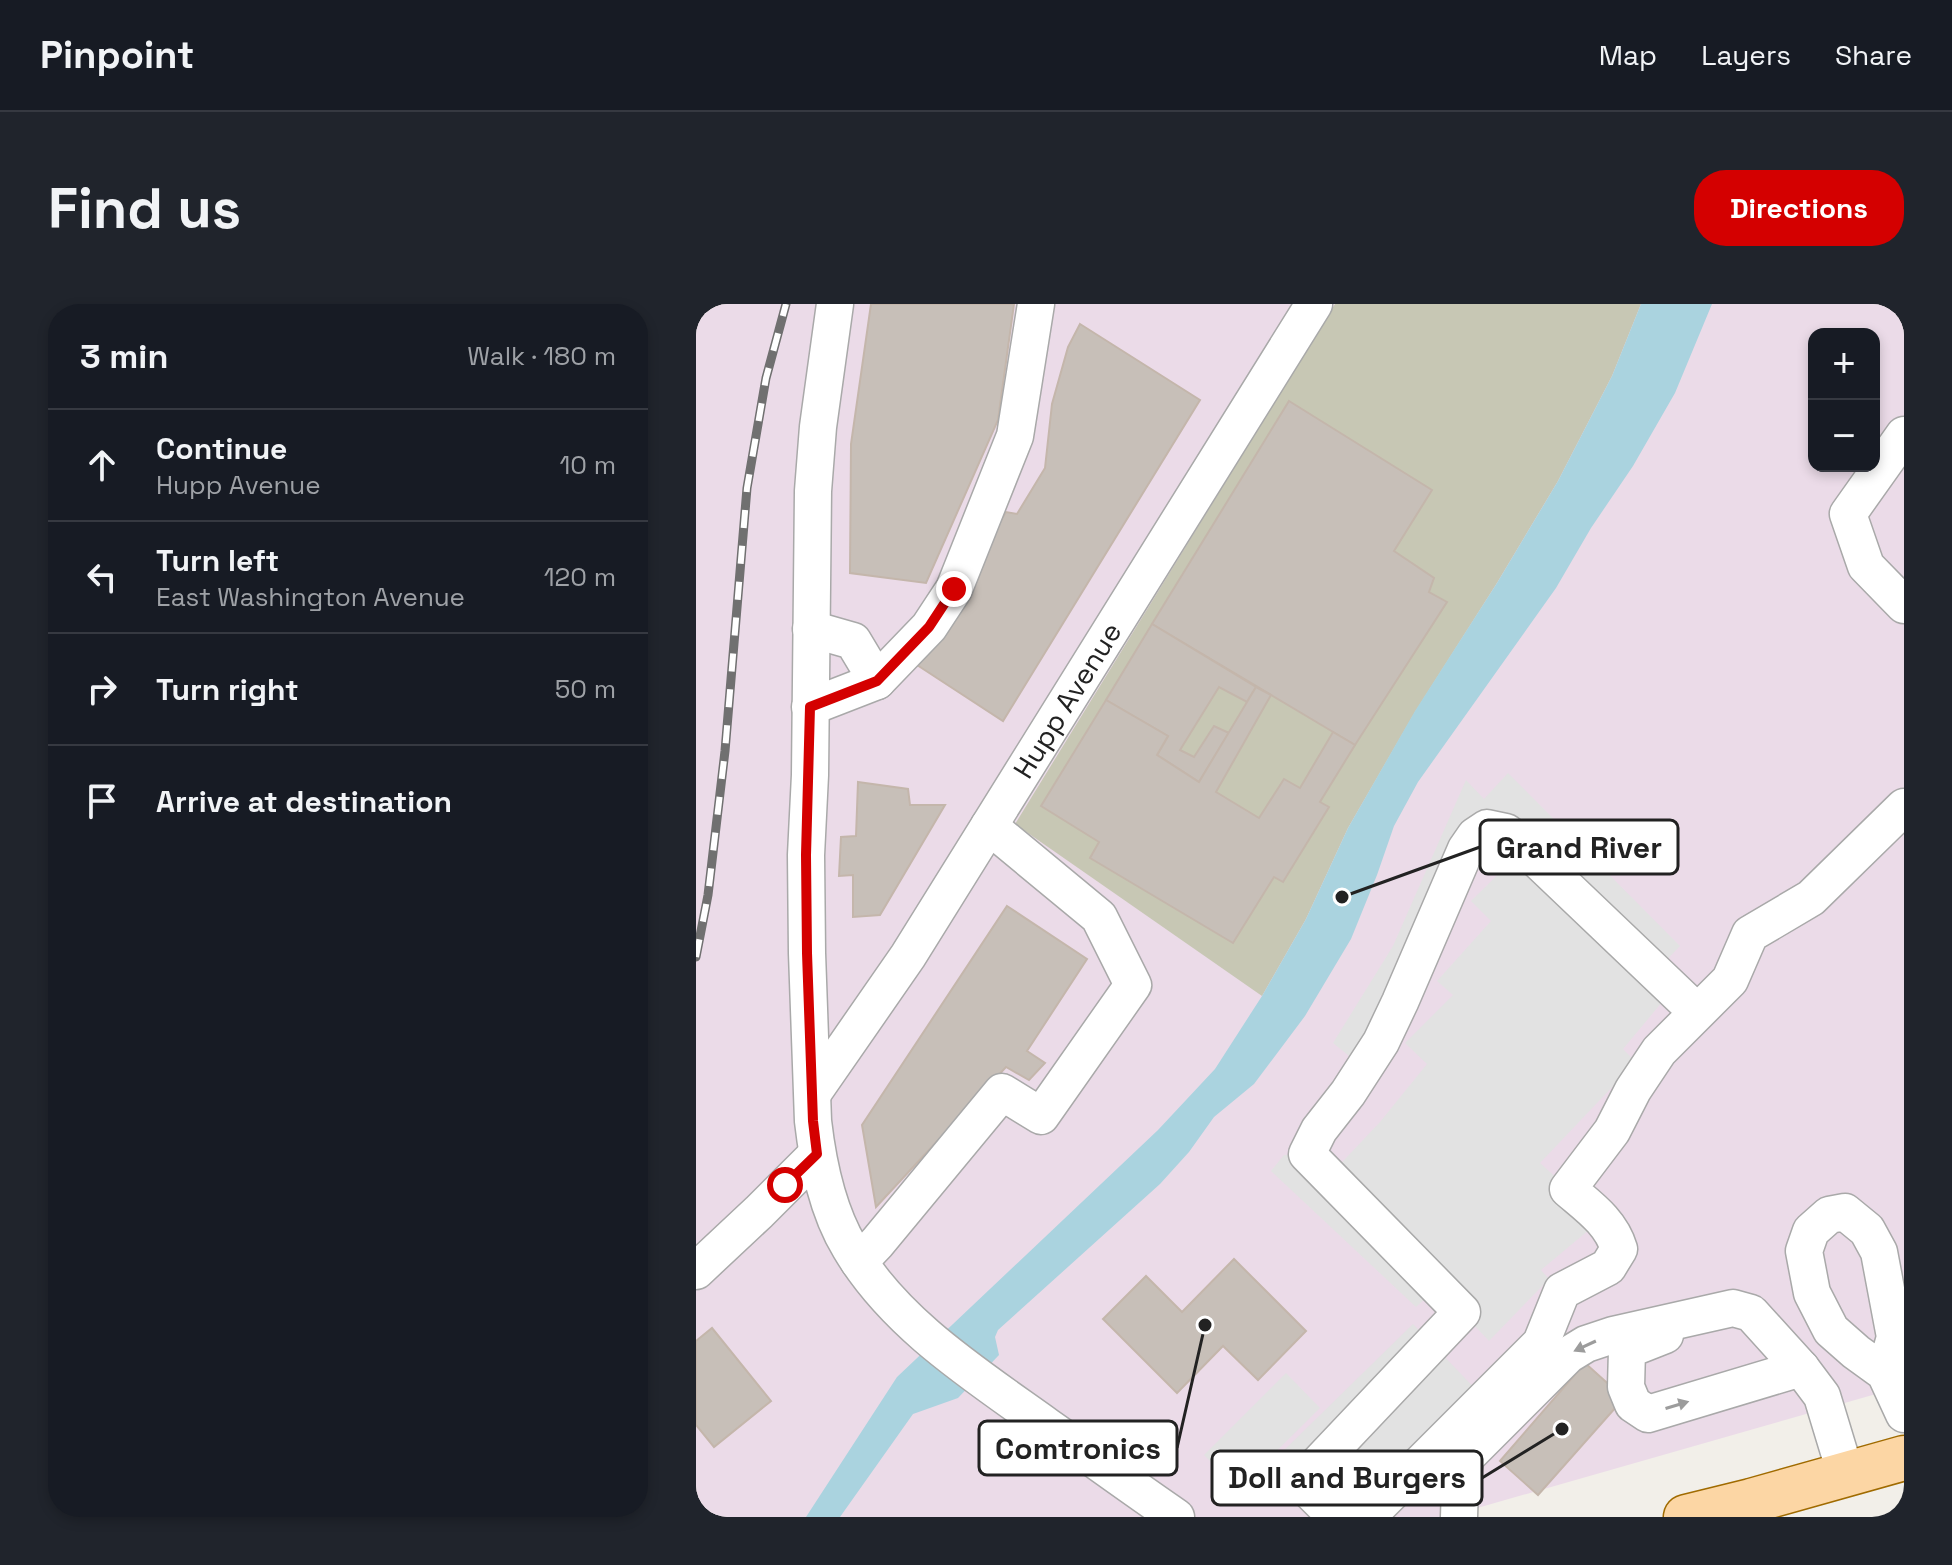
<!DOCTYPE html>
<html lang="en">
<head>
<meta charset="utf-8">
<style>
  body { margin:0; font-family:"Space Grotesk",sans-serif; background:#20242c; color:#f1f3f6 }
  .controls { position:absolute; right:24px; top:24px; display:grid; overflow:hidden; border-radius:16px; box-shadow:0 4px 12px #0003 }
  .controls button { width:72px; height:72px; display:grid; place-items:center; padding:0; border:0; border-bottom:2px solid #363941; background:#171b24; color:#f1f3f6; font:40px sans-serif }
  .stop { position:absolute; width:24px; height:24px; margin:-18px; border:6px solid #d40000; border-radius:50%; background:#fff }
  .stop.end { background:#d40000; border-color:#fff; box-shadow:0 2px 8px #0008 }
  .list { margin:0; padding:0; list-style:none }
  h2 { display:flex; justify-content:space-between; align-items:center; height:104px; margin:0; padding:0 32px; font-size:34px }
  h2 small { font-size:26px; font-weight:400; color:#9ea1a6 }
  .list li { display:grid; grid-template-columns:52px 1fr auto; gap:24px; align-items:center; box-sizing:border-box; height:112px; padding:0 32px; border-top:2px solid #363941 }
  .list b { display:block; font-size:30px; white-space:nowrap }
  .list p { margin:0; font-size:26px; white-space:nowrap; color:#9ea1a6 }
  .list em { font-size:26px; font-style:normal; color:#9ea1a6 }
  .icon { flex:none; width:44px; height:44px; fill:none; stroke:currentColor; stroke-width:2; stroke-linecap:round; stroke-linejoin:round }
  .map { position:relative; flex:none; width:1208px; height:1213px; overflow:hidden; border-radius:32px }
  header { display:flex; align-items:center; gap:48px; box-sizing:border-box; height:112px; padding:0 40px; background:#171b24; border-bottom:2px solid #363941 }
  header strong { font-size:38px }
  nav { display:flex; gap:44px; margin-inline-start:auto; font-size:28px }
  .intro { display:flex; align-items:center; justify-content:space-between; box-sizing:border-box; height:192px; padding:0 48px }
  h1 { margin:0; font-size:56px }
  .button { padding:20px 36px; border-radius:32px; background:#d40000; color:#fff; font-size:28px; font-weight:700 }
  main { display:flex; gap:48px; padding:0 48px }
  aside { flex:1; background:#171b24; border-radius:32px; box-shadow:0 4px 12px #0003 }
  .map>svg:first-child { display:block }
  .industrial { fill:#ebdbe8; fill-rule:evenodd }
  .construction { fill:#c7c7b4 }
  .parking { fill:#e2e2e2 }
  .water { fill:#aad3df }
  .building { fill:#c7bfb8; stroke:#c4b6ab; stroke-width:2 }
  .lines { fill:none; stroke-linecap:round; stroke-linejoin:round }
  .minor-casing { stroke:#a9a9a9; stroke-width:39 }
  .major-casing { stroke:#a06b00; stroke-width:47 }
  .minor { stroke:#fff; stroke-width:36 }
  .major { stroke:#fcd6a4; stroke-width:44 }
  .rail-casing { stroke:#707070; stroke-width:9 }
  .rail { stroke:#fff; stroke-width:6; stroke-dasharray:18; stroke-linecap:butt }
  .oneway { fill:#9c9c9c }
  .route { stroke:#d40000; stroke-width:10 }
  .labels { text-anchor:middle; stroke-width:6; stroke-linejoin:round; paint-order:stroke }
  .street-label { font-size:28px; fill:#222; stroke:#fff }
  .leader { fill:none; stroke:#222; stroke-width:3 }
  .callout-dot { fill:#222; stroke:#fff; stroke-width:3 }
  .callout { fill:#fff; stroke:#222; stroke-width:3 }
  .callout-label { font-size:30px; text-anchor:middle; font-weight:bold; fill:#222 }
</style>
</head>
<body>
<header>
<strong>Pinpoint</strong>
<nav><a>Map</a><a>Layers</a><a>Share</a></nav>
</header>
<div class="intro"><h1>Find us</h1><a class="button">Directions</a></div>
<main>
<aside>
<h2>3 min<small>Walk · 180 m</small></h2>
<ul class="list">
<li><svg class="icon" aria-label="ahead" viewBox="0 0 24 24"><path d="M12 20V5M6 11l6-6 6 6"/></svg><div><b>Continue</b><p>Hupp Avenue</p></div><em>10 m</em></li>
<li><svg class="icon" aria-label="left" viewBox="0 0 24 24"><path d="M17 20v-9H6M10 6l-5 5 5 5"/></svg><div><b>Turn left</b><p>East Washington Avenue</p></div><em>120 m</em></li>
<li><svg class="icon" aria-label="right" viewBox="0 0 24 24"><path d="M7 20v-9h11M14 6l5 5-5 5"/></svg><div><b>Turn right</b></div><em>50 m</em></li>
<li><svg class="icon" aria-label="arrive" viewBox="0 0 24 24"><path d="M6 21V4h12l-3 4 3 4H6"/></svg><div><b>Arrive at destination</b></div></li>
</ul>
</aside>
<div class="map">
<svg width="1208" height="1213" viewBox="0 0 1208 1213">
  <rect width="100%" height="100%" fill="#f2efe9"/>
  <path class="industrial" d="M0 0H1208V1082L750 1213H0ZM1118 30H1178V162H1118Z"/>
  <polygon class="construction" points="639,0 945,0 916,72 862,177 801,279 719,408 652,524 610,615 566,692 319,520"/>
  <g class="parking">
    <polygon points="812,469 984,642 959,668 977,685 927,745 940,758 844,859 906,915 845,966 853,975 793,1037 742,983 720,1003 575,867 588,851 611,850 633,872 684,818 731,760 709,739 757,691 741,677 795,617 775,597 829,544 791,524 668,764 637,739 697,642 770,476 788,495"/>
    <polygon points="717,1020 789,1095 684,1201 634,1149 597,1185 574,1160"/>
    <polygon points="590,1069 624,1104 542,1185 508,1151"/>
  </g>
  <polygon class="water" points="945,0 1016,0 979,89 937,162 895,224 860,284 722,478 698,522 681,571 655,635 609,712 558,780 518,813 493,848 464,880 302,1026 299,1033 303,1051 262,1094 217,1110 144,1213 110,1213 201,1073 462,826 519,765 566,692 610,615 652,524 719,407 801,279 862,177 916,72"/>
  <g class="building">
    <polygon points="175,0 318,0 302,116 230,279 154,269 155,140"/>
    <polygon points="384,20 504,96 307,417 218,359 310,208 321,210 349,164 356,100 372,43"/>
    <polygon points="593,97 736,186 698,247 738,274 733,288 751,298 659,441 456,320"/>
    <polygon points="456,320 560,383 551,398 523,383 484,446 498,453 518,422 533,429 503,478 461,451 472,432 410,396"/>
    <polygon points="560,383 575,391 520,488 563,514 588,475 604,484 637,428 659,441 624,498 633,503 587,578 578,573 537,639 394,554 403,538 345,502 410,396 472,432 461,451 503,478"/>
    <polygon points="162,478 212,485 214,501 249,501 184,611 157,613 157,571 143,572 145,533 160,532"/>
    <polygon points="311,602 391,655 331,747 349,759 333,776 310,763 180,903 166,821"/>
    <polygon points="538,955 610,1027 562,1076 527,1042 481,1089 407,1015 450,972 486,1008"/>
    <polygon points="16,1024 75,1097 18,1143 0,1121 0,1037"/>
    <polygon points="889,1059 928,1094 842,1191 804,1157"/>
  </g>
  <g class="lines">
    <g class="minor-casing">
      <g id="minor">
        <path d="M139 0 122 123 117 187 114 471 110 551 111 649 117 817C122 860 131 906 154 944 200 1021 280 1071 351 1122 394 1152 436 1183 480 1213"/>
        <polyline points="1208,131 1152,210 1170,262 1208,301"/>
        <polyline points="115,325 157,337 181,377"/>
        <polyline points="114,403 181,377 233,323 258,285 319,132 340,0"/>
        <path d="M1001 708 829 544 810 528 791 524 779 532 770 545 704 698 685 738 652 789 623 826 611 850 766 1008 605 1178 636 1209 673 1211 845 1039 866 987 912 963 923 945C915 918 893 903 872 885L916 827 937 786 963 747 1034 676 1054 630 1115 594 1208 503"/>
        <path id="s1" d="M117 789 212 652 618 0"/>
        <polyline points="163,958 181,939 306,788 345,812 437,681 403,613 293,522"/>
        <polyline points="0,967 63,908 121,850"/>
        <polyline points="969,1031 931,1046 930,1083 937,1100 952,1110 1105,1064"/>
        <polyline points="1189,1069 1199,1033 1183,948 1171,926 1149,908 1133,911 1115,927 1108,947 1116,989 1135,1026 1160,1048 1189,1069 1208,1110"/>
        <polyline points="763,1213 764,1182 770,1153 872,1051 890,1040 917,1031 1037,1004 1055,1009 1105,1064 1126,1092 1150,1171"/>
      </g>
    </g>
    <g class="major-casing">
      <polyline id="major" points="990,1213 1055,1197 1208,1154"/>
    </g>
    <use href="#minor" class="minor"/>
    <use href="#major" class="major"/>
    <g class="rail-casing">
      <polyline id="rail" points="0,653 12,591 29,447 51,184 70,74 90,0"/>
    </g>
    <use href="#rail" class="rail"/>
  </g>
  <defs><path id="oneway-solid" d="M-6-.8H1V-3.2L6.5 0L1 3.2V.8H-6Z" transform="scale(2)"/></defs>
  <g class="oneway">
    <use href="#oneway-solid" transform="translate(889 1042) rotate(155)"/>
    <use href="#oneway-solid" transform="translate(981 1101) rotate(-17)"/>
  </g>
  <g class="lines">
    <polyline class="route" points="89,881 121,850 117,817 111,649 110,551 114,403 181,377 233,323 258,285"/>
  </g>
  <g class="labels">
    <g class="street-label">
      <text dy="10" stroke="none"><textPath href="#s1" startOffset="468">Hupp Avenue</textPath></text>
    </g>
  </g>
  <path class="leader" d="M646 593L784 543M509 1021L481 1144M866 1125L786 1174"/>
  <g class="callout-dot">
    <circle cx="646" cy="593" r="8"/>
    <circle cx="509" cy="1021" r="8"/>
    <circle cx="866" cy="1125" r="8"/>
  </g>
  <g class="callout">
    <rect x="784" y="516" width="198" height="54" rx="8"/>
    <rect x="283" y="1117" width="198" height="54" rx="8"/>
    <rect x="516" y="1147" width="270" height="54" rx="8"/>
  </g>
  <g class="callout-label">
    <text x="883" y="554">Grand River</text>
    <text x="382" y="1155">Comtronics</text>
    <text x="651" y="1184">Doll and Burgers</text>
  </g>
</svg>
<div class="controls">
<button>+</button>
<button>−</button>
</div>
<div class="stop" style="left:89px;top:881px"></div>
<div class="stop end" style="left:258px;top:285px"></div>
</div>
</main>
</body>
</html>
